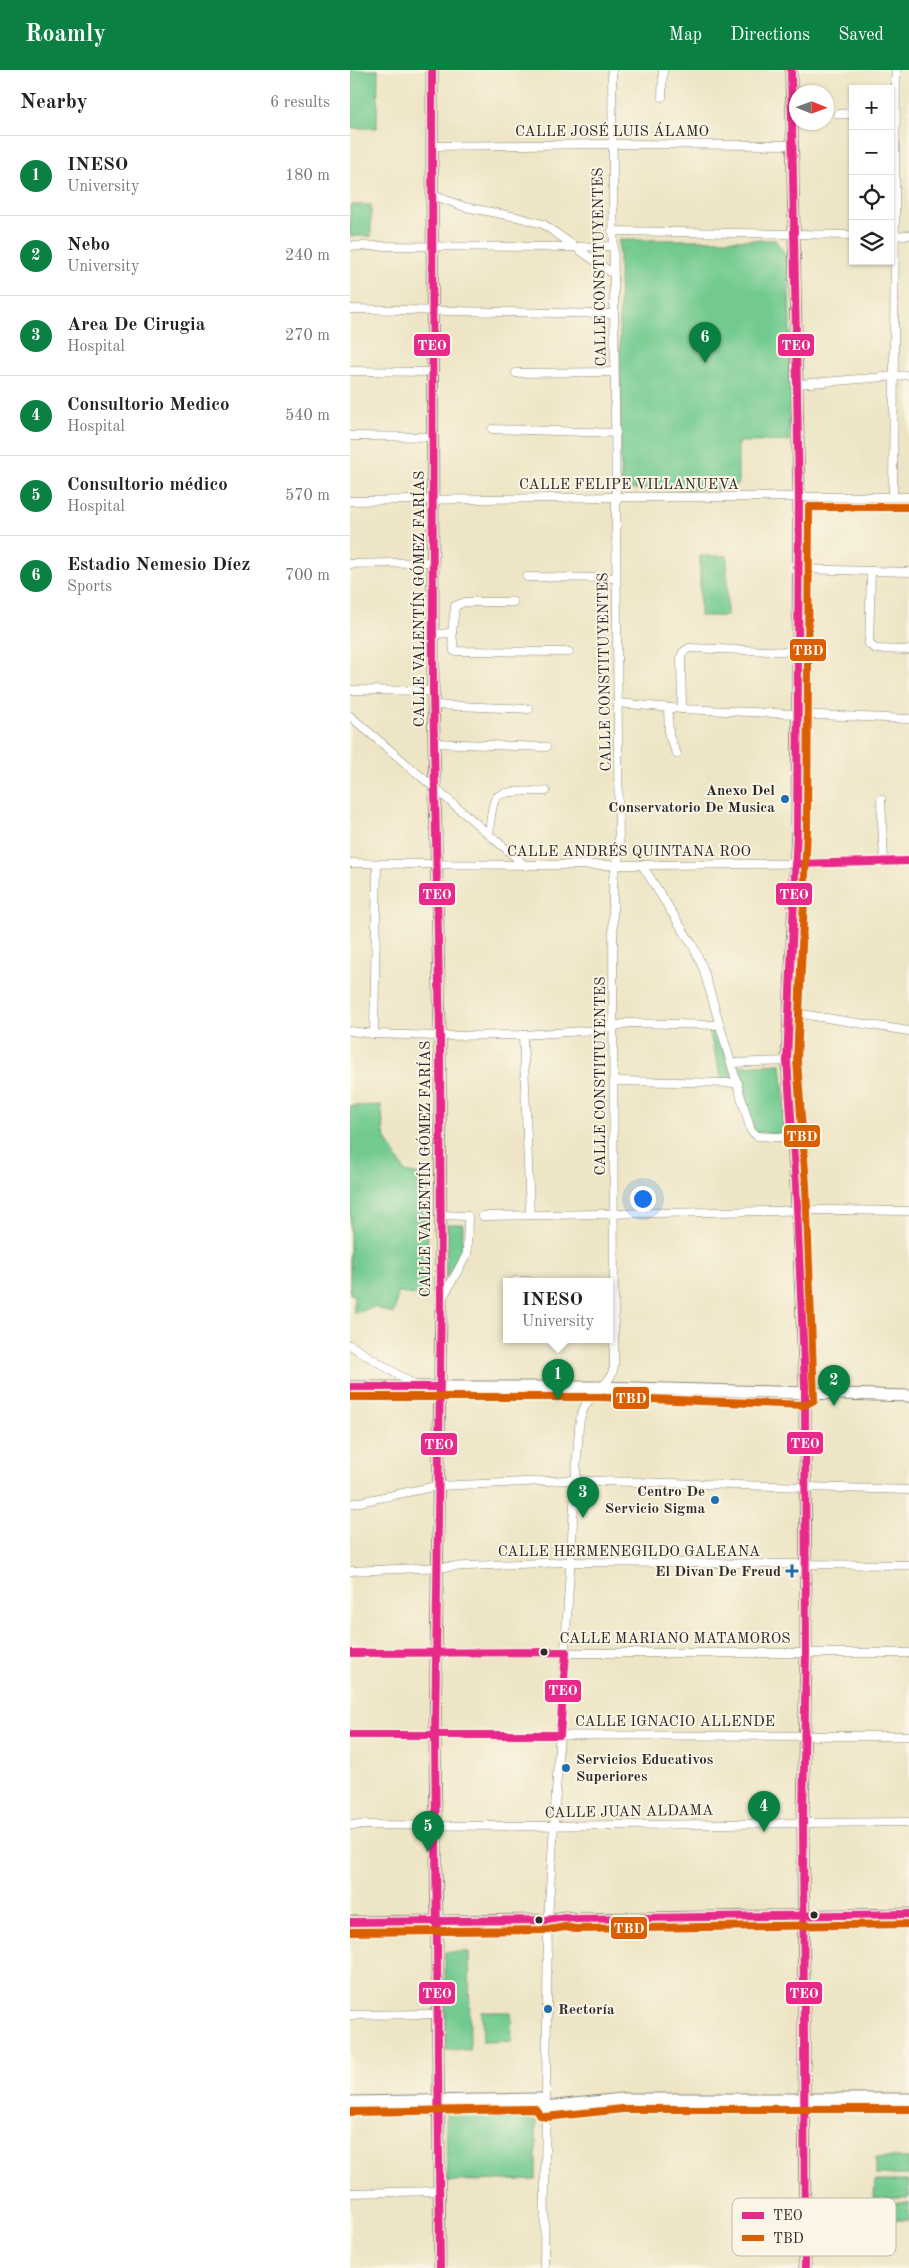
<!DOCTYPE html>
<html lang="en">
<head>
<meta charset="utf-8">
<style>
  body { margin:0; font-family:"Old Standard TT",serif; background:#f6f6f6; color:#222 }
  .controls { position:absolute; right:15px; top:15px; display:grid; overflow:hidden; border-radius:0px; box-shadow:0 1px 4px #0004 }
  .controls button { width:45px; height:45px; display:grid; place-items:center; padding:0; border:0; border-bottom:1px solid #e0e0e0; background:#fff; color:#222; font:25px sans-serif }
  .compass { position:absolute; left:439px; top:15px; width:45px; height:45px; border-radius:50%; background:#fff; box-shadow:0 1px 4px #0004; rotate:91deg }
  .you { position:absolute; left:292px; top:1128px; width:18px; height:18px; margin:-12px; border:4px solid #fff; border-radius:50%; background:#1a73e8; box-shadow:0 0 0 8px #1a73e833 }
  .badge { display:grid; place-items:center; width:32px; height:32px; border-radius:50%; background:#0b8043; color:#fff; font-size:16px; font-weight:700 }
  .pin { position:absolute; translate:-50% -41px; filter:drop-shadow(0 1px 2px #0008) }
  .pin::after { content:''; position:absolute; top:26px; width:18px; height:15px; background:inherit; clip-path:polygon(0 0,100% 0,50% 100%) }
  .popup { position:absolute; left:153px; top:1208px; width:110px; height:65px; box-sizing:border-box; display:grid; place-content:center; border-radius:0px; background:#fff; filter:drop-shadow(0 1px 4px #0005); font-size:16px; white-space:nowrap; color:#767676 }
  .popup b { font-size:19px; color:#222 }
  .popup::after { content:''; position:absolute; left:50%; top:100%; margin-left:-10px; border:10px solid transparent; border-top-color:#fff }
  .list { margin:0; padding:0; list-style:none }
  h2 { display:flex; justify-content:space-between; align-items:center; height:65px; margin:0; padding:0 20px; font-size:21px }
  h2 small { font-size:16px; font-weight:400; color:#767676 }
  .list li { display:grid; grid-template-columns:32px 1fr auto; gap:15px; align-items:center; box-sizing:border-box; height:80px; padding:0 20px; border-top:1px solid #e0e0e0 }
  .list b { display:block; font-size:19px; white-space:nowrap }
  .list p { margin:0; font-size:16px; white-space:nowrap; color:#767676 }
  .list em { font-size:16px; font-style:normal; color:#767676 }
  .icon { flex:none; width:28px; height:28px; fill:none; stroke:currentColor; stroke-width:2; stroke-linecap:round; stroke-linejoin:round }
  .map { position:relative; flex:none; width:559px; height:2198px; overflow:hidden }
  header { display:flex; align-items:center; gap:30px; box-sizing:border-box; height:70px; padding:0 25px; background:#0b8043; color:#fff }
  header strong { font-size:24px }
  nav { display:flex; gap:28px; margin-inline-start:auto; font-size:18px }
  main { display:flex }
  aside { flex:1; background:#fff }
  .map>svg:first-child { display:block }
  .green { fill:#72ca90; stroke:#4e7a5e }
  .lines { fill:none; stroke-linecap:round; stroke-linejoin:round }
  .street-casing { stroke:#8c8878; stroke-width:9 }
  .secondary-casing { stroke:#8c8878; stroke-width:13 }
  .street { stroke:#fff; stroke-width:8 }
  .secondary { stroke:#fff; stroke-width:11 }
  .bus-1-casing { stroke:#fcf5e5; stroke-width:11 }
  .bus-2-casing { stroke:#fcf5e5; stroke-width:11 }
  .bus-1 { stroke:#e7298a; stroke-width:8 }
  .bus-2 { stroke:#d95f02; stroke-width:8 }
  .poi-dot { fill:#1f6fb2; stroke:#fcf5e5; stroke-width:2 }
  .bus-dot { fill:#2b2b2b; stroke:#fcf5e5; stroke-width:2 }
  .labels { text-anchor:middle; stroke-width:4; stroke-linejoin:round; paint-order:stroke }
  .street-label { font-size:15px; fill:#2b2b2b; stroke:#fcf5e5 }
  .poi-label { font-size:15px; font-weight:bold; fill:#2b2b2b; stroke:#fcf5e5; text-anchor:end }
  .key { fill:#fcf5e5; stroke:#bdb8ad; stroke-width:1 }
  .key-label { font-size:14px; fill:#2b2b2b }
  .line-badge { stroke:#fcf5e5; stroke-width:2 }
  .badge-label { font-size:14px; text-anchor:middle; font-weight:bold; fill:#fff }
</style>
</head>
<body>
<header>
<strong>Roamly</strong>
<nav><a>Map</a><a>Directions</a><a>Saved</a></nav>
</header>
<main>
<aside>
<h2>Nearby<small>6 results</small></h2>
<ul class="list">
<li><span class="badge">1</span><div><b>INESO</b><p>University</p></div><em>180 m</em></li>
<li><span class="badge">2</span><div><b>Nebo</b><p>University</p></div><em>240 m</em></li>
<li><span class="badge">3</span><div><b>Area De Cirugia</b><p>Hospital</p></div><em>270 m</em></li>
<li><span class="badge">4</span><div><b>Consultorio Medico</b><p>Hospital</p></div><em>540 m</em></li>
<li><span class="badge">5</span><div><b>Consultorio médico</b><p>Hospital</p></div><em>570 m</em></li>
<li><span class="badge">6</span><div><b>Estadio Nemesio Díez</b><p>Sports</p></div><em>700 m</em></li>
</ul>
</aside>
<div class="map">
<svg width="559" height="2198" viewBox="0 0 559 2198">
  <rect width="100%" height="100%" fill="#fcf5e5"/>
  <filter id="ink" filterUnits="userSpaceOnUse"><feTurbulence type="fractalNoise" baseFrequency=".02" numOctaves="2"/><feDisplacementMap in="SourceGraphic" scale="10" xChannelSelector="R" yChannelSelector="G"/><feConvolveMatrix kernelMatrix="1 2 1 2 8 2 1 2 1" color-interpolation-filters="sRGB"/></filter>
  <filter id="wash" filterUnits="userSpaceOnUse"><feTurbulence type="fractalNoise" baseFrequency=".0096" numOctaves="4" result="noise"/><feDisplacementMap in="SourceGraphic" scale="20" xChannelSelector="R" yChannelSelector="G"/><feGaussianBlur stdDeviation="1.12" result="paint"/><feColorMatrix in="noise" values="0 0 0 0 0 0 0 0 0 0 0 0 0 0 0 0 0 1.4 0 .05"/><feComposite in="paint" operator="in"/></filter>
  <g filter="url(#wash)">
    <rect width="100%" height="100%" fill="#ede5c5"/>
    <g class="green">
      <polygon points="0,0 28,0 27,58 0,58"/>
      <rect x="0" y="135" width="21" height="31"/>
      <polygon points="269,170 425,170 438,188 442,335 439,339 439,371 388,372 388,415 371,415 370,419 274,419 271,416"/>
      <rect x="350" y="486" width="27" height="60"/>
      <polygon points="358,958 367,959 383,1009 372,1010"/>
      <polygon points="431,994 437,1065 404,1062 387,996"/>
      <polygon points="31,1035 34,1065 55,1102 77,1107 78,1228 48,1222 44,1244 24,1237 4,1243 4,1225 0,1224 0,1036"/>
      <polygon points="97,1154 113,1154 112,1185 96,1208"/>
      <polygon points="95,1882 119,1882 120,1980 96,1980"/>
      <polygon points="132,1942 161,1942 162,1971 133,1972"/>
      <polygon points="186,2040 186,2110 97,2111 96,2041"/>
      <rect x="526" y="2088" width="33" height="17"/>
      <polygon points="525,2111 559,2111 559,2128 524,2128"/>
      <rect x="524" y="2133" width="35" height="17"/>
    </g>
  </g>
  <g filter="url(#ink)">
    <g class="lines">
      <g class="street-casing">
        <g id="street">
          <polyline points="312,27 313,0"/>
          <polyline points="488,44 503,44"/>
          <polyline points="81,76 261,74 442,75"/>
          <polyline points="81,122 85,126 115,137 167,147 193,154 262,203"/>
          <polyline points="262,161 503,165"/>
          <polyline points="541,166 559,165"/>
          <polyline points="0,176 226,177 263,176"/>
          <polyline points="0,239 263,244"/>
          <polyline points="0,301 83,302"/>
          <polyline points="166,303 264,302"/>
          <polyline points="449,314 559,305"/>
          <polyline points="142,359 266,363"/>
          <polyline points="0,366 83,367"/>
          <polyline points="543,427 546,0"/>
          <polyline points="0,431 266,427 559,427"/>
          <polyline points="0,494 84,492"/>
          <polyline points="449,499 559,502"/>
          <polyline points="521,501 519,574 526,579 559,580"/>
          <polyline points="177,507 266,508"/>
          <polyline points="163,532 115,532 105,536 102,563 104,581 219,582"/>
          <polyline points="84,564 102,563"/>
          <polyline points="0,620 83,621"/>
          <polyline points="268,633 332,639 559,649"/>
          <polyline points="84,635 179,639"/>
          <polyline points="318,638 319,666 327,684"/>
          <polyline points="332,639 331,587 333,582 339,578 447,582"/>
          <polyline points="0,646 176,796"/>
          <polyline points="84,673 196,677"/>
          <polyline points="531,729 534,792"/>
          <path d="M139 764C141 753 140 737 146 728 152 719 185 722 196 721"/>
          <path d="M0 793C186 796 373 796 559 791"/>
          <polyline points="292,795 343,876 353,898 401,1061 407,1066 443,1068"/>
          <polyline points="438,942 559,961"/>
          <polyline points="0,961 24,964 90,966 173,965 248,960 278,953 370,955"/>
          <polyline points="24,964 27,794"/>
          <polyline points="173,965 180,1145"/>
          <polyline points="382,993 437,991"/>
          <polyline points="264,1011 388,1013"/>
          <polyline points="90,1145 118,1146 117,1184 92,1229"/>
          <polyline points="133,1146 477,1140 559,1141"/>
          <polyline points="165,1211 179,1211"/>
          <polyline points="0,1275 66,1316"/>
          <polyline points="0,1434 87,1416 218,1410 559,1420"/>
          <polyline points="0,1501 215,1492 559,1495"/>
          <polyline points="0,1583 559,1583"/>
          <polyline points="0,1665 559,1666"/>
          <polyline points="0,1755 175,1756 559,1752"/>
          <polyline points="0,1945 87,1944"/>
          <polyline points="0,2123 89,2121"/>
          <path d="M194 2198 198 1850 229 1356C233 1320 261 1321 264 1295L263 809 269 785 262 0"/>
        </g>
      </g>
      <g class="secondary-casing">
        <g id="secondary">
          <polyline points="82,0 83,621 90,966 91,1231 85,1666 90,2198"/>
          <polyline points="441,0 449,427 447,759 437,991 446,1115 455,1316 456,1583 453,1747 455,2198"/>
          <polyline points="0,1317 250,1317 559,1326"/>
          <polyline points="0,1852 198,1850 215,1847 226,1849 559,1844"/>
          <polyline points="0,2032 190,2029 196,2037 272,2029 559,2029"/>
        </g>
      </g>
      <use href="#street" class="street"/>
      <use href="#secondary" class="secondary"/>
      <g class="bus-1-casing">
        <g id="bus-1">
          <polyline points="82,0 83,621 90,966 91,1231 85,1666 90,2198"/>
          <polyline points="441,0 449,427 447,759 437,991 446,1115 455,1316 456,1583 453,1747 455,2198"/>
          <polyline points="445,794 559,791"/>
          <polyline points="0,1317 89,1317"/>
          <polyline points="0,1583 216,1582 210,1665 0,1665"/>
          <polyline points="0,1852 198,1850 215,1847 226,1849 559,1844"/>
        </g>
      </g>
      <g class="bus-2-casing">
        <g id="bus-2">
          <polyline points="0,1327 250,1327 455,1335 464,1330 456,1115 447,991 457,759 459,437 559,437"/>
          <polyline points="0,1862 198,1860 215,1857 226,1859 559,1854"/>
          <polyline points="0,2042 185,2039 190,2045 196,2047 273,2039 559,2039"/>
        </g>
      </g>
      <use href="#bus-1" class="bus-1"/>
      <use href="#bus-2" class="bus-2"/>
    </g>
  </g>
  <g class="poi-dot">
    <circle cx="435" cy="729" r="5"/>
    <circle cx="365" cy="1430" r="5"/>
    <path d="M439.5 1493.5h5v5h5v5h-5v5h-5v-5h-5v-5h5z"/>
    <circle cx="216" cy="1698" r="5"/>
    <circle cx="198" cy="1939" r="5"/>
  </g>
  <g class="bus-dot">
    <circle cx="194" cy="1582" r="4.5"/>
    <circle cx="464" cy="1845" r="4.5"/>
    <circle cx="189" cy="1850" r="4.5"/>
  </g>
  <g class="labels">
    <g class="street-label">
      <text x="262" y="66">CALLE JOSÉ LUIS ÁLAMO</text>
      <text transform="translate(249 197) rotate(-91)" y="5">CALLE CONSTITUYENTES</text>
      <text x="279" y="419">CALLE FELIPE VILLANUEVA</text>
      <text transform="translate(69 529) rotate(-90)" y="5">CALLE VALENTÍN GÓMEZ FARÍAS</text>
      <text transform="translate(254 602) rotate(-91)" y="5">CALLE CONSTITUYENTES</text>
      <text x="279" y="786">CALLE ANDRÉS QUINTANA ROO</text>
      <text transform="translate(250 1006) rotate(-90)" y="5">CALLE CONSTITUYENTES</text>
      <text transform="translate(75 1099) rotate(-90)" y="5">CALLE VALENTÍN GÓMEZ FARÍAS</text>
      <text x="279" y="1486">CALLE HERMENEGILDO GALEANA</text>
      <text x="325" y="1573">CALLE MARIANO MATAMOROS</text>
      <text x="325" y="1656">CALLE IGNACIO ALLENDE</text>
      <text transform="translate(279 1741) rotate(-1)" y="5">CALLE JUAN ALDAMA</text>
    </g>
    <g class="poi-label">
      <text x="425" y="725">Anexo Del<tspan x="425" dy="17">Conservatorio De Musica</tspan></text>
      <text x="355" y="1426">Centro De<tspan x="355" dy="17">Servicio Sigma</tspan></text>
      <text x="431" y="1506">El Divan De Freud</text>
      <text x="226" y="1694" text-anchor="start">Servicios Educativos<tspan x="226" dy="17">Superiores</tspan></text>
      <text x="208" y="1944" text-anchor="start">Rectoría</text>
    </g>
  </g>
  <rect x="382" y="2128" width="164" height="58" rx="8" class="key"/>
  <rect x="392" y="2142" width="22" height="7" fill="#e7298a"/>
  <rect x="392" y="2165" width="22" height="6" fill="#d95f02"/>
  <g class="key-label">
    <text x="423" y="2150">TEO</text>
    <text x="423" y="2173">TBD</text>
  </g>
  <g class="line-badge">
    <rect x="63" y="263" width="38" height="24" rx="5" fill="#e7298a"/>
    <rect x="427" y="263" width="38" height="24" rx="5" fill="#e7298a"/>
    <rect x="439" y="568" width="38" height="24" rx="5" fill="#d95f02"/>
    <rect x="68" y="812" width="38" height="24" rx="5" fill="#e7298a"/>
    <rect x="425" y="812" width="38" height="24" rx="5" fill="#e7298a"/>
    <rect x="433" y="1054" width="38" height="24" rx="5" fill="#d95f02"/>
    <rect x="262" y="1316" width="38" height="24" rx="5" fill="#d95f02"/>
    <rect x="436" y="1361" width="38" height="24" rx="5" fill="#e7298a"/>
    <rect x="70" y="1362" width="38" height="24" rx="5" fill="#e7298a"/>
    <rect x="194" y="1609" width="38" height="24" rx="5" fill="#e7298a"/>
    <rect x="260" y="1846" width="38" height="24" rx="5" fill="#d95f02"/>
    <rect x="435" y="1911" width="38" height="24" rx="5" fill="#e7298a"/>
    <rect x="68" y="1911" width="38" height="24" rx="5" fill="#e7298a"/>
  </g>
  <g class="badge-label">
    <text x="82" y="280">TEO</text>
    <text x="446" y="280">TEO</text>
    <text x="458" y="585">TBD</text>
    <text x="87" y="829">TEO</text>
    <text x="444" y="829">TEO</text>
    <text x="452" y="1071">TBD</text>
    <text x="281" y="1333">TBD</text>
    <text x="455" y="1378">TEO</text>
    <text x="89" y="1379">TEO</text>
    <text x="213" y="1625">TEO</text>
    <text x="279" y="1863">TBD</text>
    <text x="454" y="1928">TEO</text>
    <text x="87" y="1928">TEO</text>
  </g>
</svg>
<div class="controls">
<button>+</button>
<button>−</button>
<button><svg class="icon" aria-label="locate" viewBox="0 0 24 24"><circle cx="12" cy="12" r="6"/><path d="M12 2v4M12 18v4M2 12h4M18 12h4"/></svg></button>
<button><svg class="icon" aria-label="layers" viewBox="0 0 24 24"><path d="M12 4l9 5-9 5-9-5zM3 14l9 5 9-5"/></svg></button>
</div>
<svg class="compass" viewBox="-18 -18 36 36"><path d="M0-13l5 13h-10z" fill="#e53935"/><path d="M0 13l5-13h-10z" fill="#767676"/></svg>
<div class="you"></div>
<div class="pin badge" style="left:208px;top:1330px">1</div>
<div class="popup"><b>INESO</b>University</div>
<div class="pin badge" style="left:484px;top:1336px">2</div>
<div class="pin badge" style="left:233px;top:1448px">3</div>
<div class="pin badge" style="left:414px;top:1762px">4</div>
<div class="pin badge" style="left:78px;top:1782px">5</div>
<div class="pin badge" style="left:355px;top:293px">6</div>
</div>
</main>
</body>
</html>
